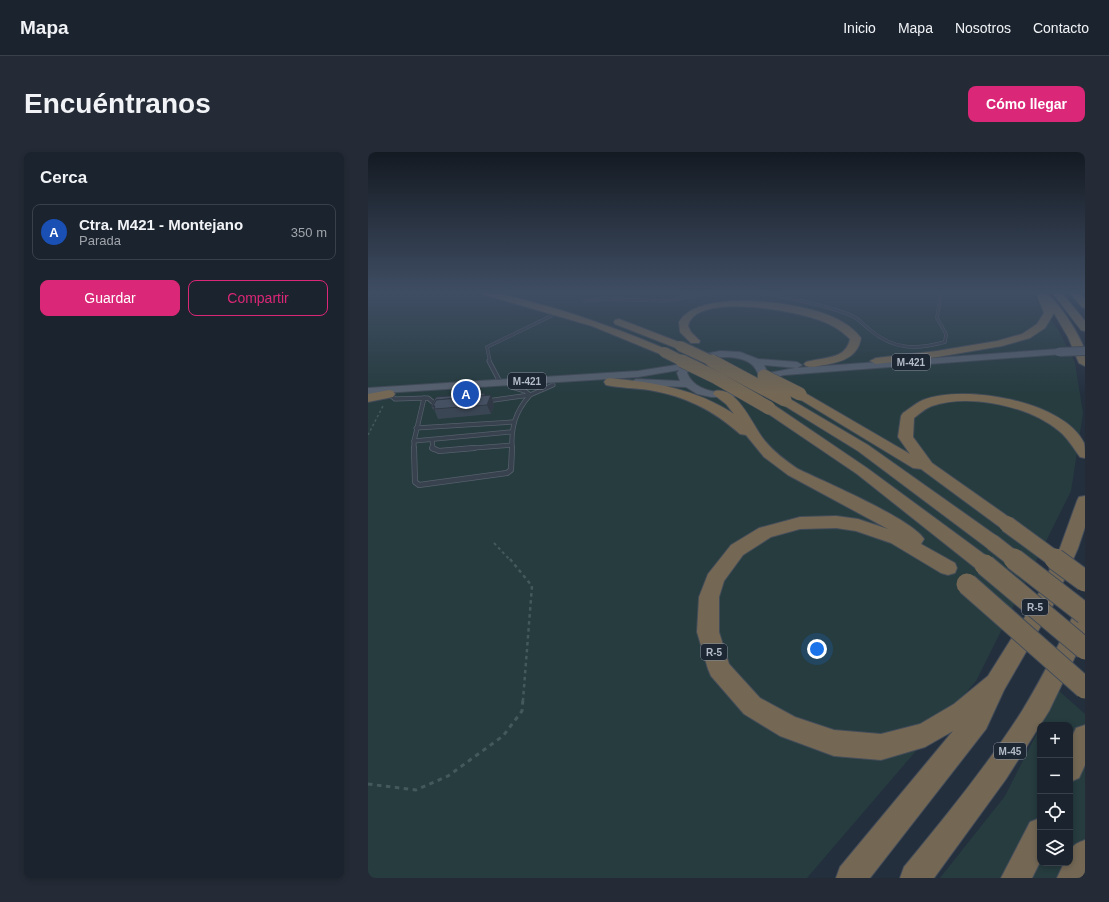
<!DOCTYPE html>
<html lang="es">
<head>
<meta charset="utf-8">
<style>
  body { margin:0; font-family:Arial,sans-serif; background:#242b36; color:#f1f3f6 }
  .controls { position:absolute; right:12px; bottom:12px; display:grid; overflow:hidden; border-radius:8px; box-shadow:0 2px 6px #0003 }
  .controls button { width:36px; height:36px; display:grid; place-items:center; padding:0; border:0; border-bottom:1px solid #39404a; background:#1b232e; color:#f1f3f6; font:20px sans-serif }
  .you { position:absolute; left:449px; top:497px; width:14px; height:14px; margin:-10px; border:3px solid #fff; border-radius:50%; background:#1a73e8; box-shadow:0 0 0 6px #1a73e833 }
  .badge { display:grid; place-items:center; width:26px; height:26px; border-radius:50%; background:#db2777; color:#fff; font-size:13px; font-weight:700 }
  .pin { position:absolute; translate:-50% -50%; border:2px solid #fff; box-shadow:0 1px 4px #0006 }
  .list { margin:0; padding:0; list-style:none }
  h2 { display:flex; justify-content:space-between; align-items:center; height:52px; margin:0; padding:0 16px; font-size:17px }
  h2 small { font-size:13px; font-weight:400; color:#a0a4aa }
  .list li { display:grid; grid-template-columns:26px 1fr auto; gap:12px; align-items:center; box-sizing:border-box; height:56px; margin:0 8px 8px; padding:0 8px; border:1px solid #39404a; border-radius:8px }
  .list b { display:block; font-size:15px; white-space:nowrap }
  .list p { margin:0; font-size:13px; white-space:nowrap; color:#a0a4aa }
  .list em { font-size:13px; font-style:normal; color:#a0a4aa }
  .actions { display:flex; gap:8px; padding:12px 16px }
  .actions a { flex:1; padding:9px 0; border:1px solid #db2777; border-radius:8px; text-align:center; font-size:14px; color:#db2777 }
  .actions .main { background:#db2777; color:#fff }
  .icon { flex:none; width:22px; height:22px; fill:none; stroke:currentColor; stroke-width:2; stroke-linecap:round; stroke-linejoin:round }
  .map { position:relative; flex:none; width:717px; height:726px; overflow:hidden; border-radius:8px }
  header { display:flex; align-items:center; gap:24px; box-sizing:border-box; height:56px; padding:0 20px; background:#1b232e; border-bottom:1px solid #39404a }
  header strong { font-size:19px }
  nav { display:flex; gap:22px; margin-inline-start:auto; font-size:14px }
  .intro { display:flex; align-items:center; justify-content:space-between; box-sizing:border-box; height:96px; padding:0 24px }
  h1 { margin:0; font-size:28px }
  .button { padding:10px 18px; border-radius:8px; background:#db2777; color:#fff; font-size:14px; font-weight:700 }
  main { display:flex; gap:24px; padding:0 24px }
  aside { flex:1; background:#1b232e; border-radius:8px; box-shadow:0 2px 6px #0003 }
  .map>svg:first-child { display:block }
  .green { fill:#263c3f }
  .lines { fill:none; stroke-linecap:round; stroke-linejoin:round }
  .service-far2-casing { stroke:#565f6c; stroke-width:3.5 }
  .service-far1-casing { stroke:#565f6c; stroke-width:5 }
  .service-casing { stroke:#565f6c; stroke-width:6 }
  .primary-casing { stroke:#414a57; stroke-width:2 }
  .motorway-casing { stroke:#434c59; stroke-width:2 }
  .path-far3 { stroke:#44595c; stroke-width:1.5; stroke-dasharray:2.5 2.5; stroke-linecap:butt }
  .path-far2 { stroke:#44595c; stroke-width:2; stroke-dasharray:3 3; stroke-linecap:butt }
  .path-far1 { stroke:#44595c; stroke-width:2.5; stroke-dasharray:3.5 3.5; stroke-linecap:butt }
  .path { stroke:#44595c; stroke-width:3; stroke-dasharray:4.5 4.5; stroke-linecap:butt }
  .service-far2 { stroke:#38414e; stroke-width:2.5 }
  .service-far1 { stroke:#38414e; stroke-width:3.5 }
  .service { stroke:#38414e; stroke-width:4.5 }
  .primary { fill:#56606e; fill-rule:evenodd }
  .motorway { fill:#746855; fill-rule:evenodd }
  .primary-bridge-casing { stroke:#414a57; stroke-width:10; stroke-linecap:butt }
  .motorway-bridge-far3-casing { stroke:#434c59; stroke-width:12; stroke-linecap:butt }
  .motorway-bridge-far2-casing { stroke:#434c59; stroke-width:14; stroke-linecap:butt }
  .motorway-bridge-far1-casing { stroke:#434c59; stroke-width:18; stroke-linecap:butt }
  .motorway-bridge-casing { stroke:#434c59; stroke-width:23; stroke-linecap:butt }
  .primary-bridge { stroke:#56606e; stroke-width:8 }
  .motorway-bridge-far3 { stroke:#746855; stroke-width:10 }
  .motorway-bridge-far2 { stroke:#746855; stroke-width:13 }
  .motorway-bridge-far1 { stroke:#746855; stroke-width:16 }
  .motorway-bridge { stroke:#746855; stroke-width:21 }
  .wall { fill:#3b4654 }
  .shaded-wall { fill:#303945 }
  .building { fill:#455162; stroke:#303945 }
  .labels { text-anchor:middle; stroke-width:4; stroke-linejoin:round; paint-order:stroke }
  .shield { fill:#1d2633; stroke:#878f9c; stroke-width:1 }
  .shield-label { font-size:10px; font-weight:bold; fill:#b4bcc9 }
</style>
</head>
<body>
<header>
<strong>Mapa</strong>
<nav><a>Inicio</a><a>Mapa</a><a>Nosotros</a><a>Contacto</a></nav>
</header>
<div class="intro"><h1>Encuéntranos</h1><a class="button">Cómo llegar</a></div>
<main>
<aside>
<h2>Cerca<small></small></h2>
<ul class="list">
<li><span class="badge" style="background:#1a4fb4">A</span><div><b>Ctra. M421 - Montejano</b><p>Parada</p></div><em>350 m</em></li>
</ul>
<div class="actions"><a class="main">Guardar</a><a>Compartir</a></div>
</aside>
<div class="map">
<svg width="717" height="726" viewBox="0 0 717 726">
  <rect width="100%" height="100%" fill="#242f3e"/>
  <g class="green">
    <polygon points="0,140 662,140 690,177 707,211 715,261 703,339 608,529 439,726 0,726"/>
    <polygon points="690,538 717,562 717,726 572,726 637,644 672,575 672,711 702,711 702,573 673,573"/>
  </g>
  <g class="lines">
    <g class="service-far2-casing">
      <g id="service-far2">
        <path d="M387 140C418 145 450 151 480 162 489 165 495 172 502 178 526 198 548 198 577 190L578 182 569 166 573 140"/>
        <polyline points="217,149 234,147 298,149 348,140"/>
        <polyline points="122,210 119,195 183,164"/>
      </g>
    </g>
    <g class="service-far1-casing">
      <g id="service-far1">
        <polyline points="121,209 132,230"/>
        <polyline points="144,235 157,239 162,243"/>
        <polyline points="21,242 27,247 60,246 67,252 70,252"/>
        <polyline points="119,249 162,243 185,233"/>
        <polyline points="48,276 145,270"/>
        <polyline points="64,288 65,297"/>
        <polyline points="46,289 143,280"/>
        <polyline points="46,297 46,289 56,246"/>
        <polyline points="93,297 144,293"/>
        <path d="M144 297C143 275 147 260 162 243"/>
      </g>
    </g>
    <g class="service-casing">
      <g id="service">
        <polyline points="46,296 47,330 51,333 139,321 143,318 144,296"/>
        <polyline points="64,296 71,299 106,296"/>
      </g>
    </g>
    <g class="primary-casing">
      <path id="primary" d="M691 197 694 198V202L416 223 404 226 386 239 364 245H343L329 242 318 235 268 233 263 230 268 227 312 229 309 221 311 218 270 225 0 242V236L270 219 308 213 332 203 352 199 372 200 390 207 429 210 434 213 429 216 396 213 400 221 427 216ZM362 205C377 207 387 210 391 225 387 229 383 233 378 235 359 244 328 242 319 221 326 206 347 205 362 205Z"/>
    </g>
    <g class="motorway-casing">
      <g id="motorway">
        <path d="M107 140C132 140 157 148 182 155 223 167 260 181 300 198L302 200 300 202H292L224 174Z"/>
        <path d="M674 140C688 144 711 182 716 196 717 201 717 209 717 214L711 211 700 185 686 161 677 176 662 186 634 194 569 205 508 212 502 209 508 206 569 199 629 189 654 182 669 172 676 161 669 143Z"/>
        <polygon points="684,140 693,140 717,169 717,179 713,178"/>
        <polygon points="701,140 710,140 717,147 717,156 714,155"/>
        <path d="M363 149C399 148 470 154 493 186 490 205 474 210 456 213 450 214 444 216 438 214L436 212 438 210C455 205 478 208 482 187 472 177 461 171 448 167 426 159 327 140 320 174L323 180 332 189 331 191H323L312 180 311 170C322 153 344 151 363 149Z"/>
        <polygon points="251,167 316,192 318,194 316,196 308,196 247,172 246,170 247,168"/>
        <path d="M242 226C288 231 326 236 366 262L358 252 345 242 347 239C370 234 385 275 397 289 406 300 418 309 430 317 455 329 544 367 556 387L553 392 587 411 589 416 587 421 580 423 573 421 523 391 488 379 468 376 432 377 403 385 375 403 356 429 351 445V480L361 512 392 546 427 565 466 578 513 582 552 572 586 552 620 524 667 449 692 396 709 349 711 345 717 344V375L710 396 685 453 636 538 618 577 502 726H468L472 715 585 579 557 595 513 608 466 604 412 584 376 562 343 524 340 517 329 480 331 445 340 422 363 393 391 376 432 365 468 364 490 367 520 377 420 323 396 305 378 283 372 282C345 258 317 244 281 238 267 236 252 236 238 233L236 230 238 227Z"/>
        <polygon points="21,238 25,239 27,242 25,245 0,250 0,242"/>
        <path d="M432 238 542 302 530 285 533 264 535 261C541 257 548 251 555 248 596 232 696 249 716 291 717 295 717 302 717 306L712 305C706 297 699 285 691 279 661 254 601 241 564 254 558 256 551 262 546 266L545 285 564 311 645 368 648 372 645 376 639 378 633 376 553 317 545 316 428 245 426 242Z"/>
        <polygon points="417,244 500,293 630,385 633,390 630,395 624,396 618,395 490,299 412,251 411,248"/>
        <polygon points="401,252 406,253 499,316 624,408 626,413 624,418 617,420 610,418 489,322 396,259 394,256 396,253"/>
        <path d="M717 452V484L681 559 638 627 566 726H532L536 715C577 665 619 614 654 559 675 525 692 490 710 454Z"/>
        <polygon points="717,573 717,613 711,626 702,630 702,589 708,576"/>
        <polygon points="672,666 672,710 664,726 633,726 662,670"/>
        <path d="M717 688V726H689L696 711H702C702 696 703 693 717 688Z"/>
      </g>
    </g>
    <polyline class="path-far3" points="0,283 16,252"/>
    <polyline class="path-far2" points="126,391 142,408"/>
    <polyline class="path-far1" points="142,407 164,434 155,548"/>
    <polyline class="path" points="0,632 48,638 80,624 135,584 154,559 155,547"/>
    <use href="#service-far2" class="service-far2"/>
    <use href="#service-far1" class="service-far1"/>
    <use href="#service" class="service"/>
    <use href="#primary" class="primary"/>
    <use href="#motorway" class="motorway"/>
    <g class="primary-bridge-casing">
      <polyline id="primary-bridge" points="691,200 717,199"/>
    </g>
    <g class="motorway-bridge-far3-casing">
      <g id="motorway-bridge-far3">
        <polyline points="312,194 346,210"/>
        <polyline points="296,200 316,210"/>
      </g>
    </g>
    <g class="motorway-bridge-far2-casing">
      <g id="motorway-bridge-far2">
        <polyline points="314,209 349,226 401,256"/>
        <polyline points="344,209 417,248"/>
        <polyline points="396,224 432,242"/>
      </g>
    </g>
    <g class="motorway-bridge-far1-casing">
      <g id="motorway-bridge-far1">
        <polyline points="639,372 688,408"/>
        <polyline points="624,390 647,408"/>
      </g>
    </g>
    <g class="motorway-bridge-casing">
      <g id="motorway-bridge">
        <polyline points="646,407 717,462"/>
        <polyline points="687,407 717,429"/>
        <polyline points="617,413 717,497"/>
        <polyline points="599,432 717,536"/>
      </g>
    </g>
    <use href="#primary-bridge" class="primary-bridge"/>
    <use href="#motorway-bridge-far3" class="motorway-bridge-far3"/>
    <use href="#motorway-bridge-far2" class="motorway-bridge-far2"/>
    <use href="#motorway-bridge-far1" class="motorway-bridge-far1"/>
    <use href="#motorway-bridge" class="motorway-bridge"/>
  </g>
  <polygon class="wall" points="117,241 117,244 126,253 123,262 70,267 66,257 65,258 63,254"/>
  <polygon class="shaded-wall" points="123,243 126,253 123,262 119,253"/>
  <g class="building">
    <polygon points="117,241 115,244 68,248 65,254 67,254 63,254 68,245"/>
    <polygon points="123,243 119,253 66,257 67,254 65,254 68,248"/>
  </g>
  <linearGradient id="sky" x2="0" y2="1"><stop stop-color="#141a22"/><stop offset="0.58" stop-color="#3f4d63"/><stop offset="1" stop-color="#3f4d63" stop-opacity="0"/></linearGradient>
  <rect width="717" height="242" fill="url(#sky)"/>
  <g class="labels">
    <g class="shield">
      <rect x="524" y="202" width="38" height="16" rx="3"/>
      <rect x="140" y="221" width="38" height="16" rx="3"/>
      <rect x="654" y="447" width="26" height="16" rx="3"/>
      <rect x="333" y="492" width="26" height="16" rx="3"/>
      <rect x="626" y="591" width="32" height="16" rx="3"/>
    </g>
    <g class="shield-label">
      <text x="543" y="214">M-421</text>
      <text x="159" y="233">M-421</text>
      <text x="667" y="459">R-5</text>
      <text x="346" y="504">R-5</text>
      <text x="642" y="603">M-45</text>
    </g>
  </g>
</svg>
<div class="controls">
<button>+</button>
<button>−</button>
<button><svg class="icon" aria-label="locate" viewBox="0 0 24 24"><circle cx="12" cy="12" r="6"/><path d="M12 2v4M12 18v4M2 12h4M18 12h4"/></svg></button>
<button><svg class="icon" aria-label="layers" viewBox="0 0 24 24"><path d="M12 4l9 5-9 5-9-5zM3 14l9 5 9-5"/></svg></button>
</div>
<div class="you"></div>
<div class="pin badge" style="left:98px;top:242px;background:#1a4fb4">A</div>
</div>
</main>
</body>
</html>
